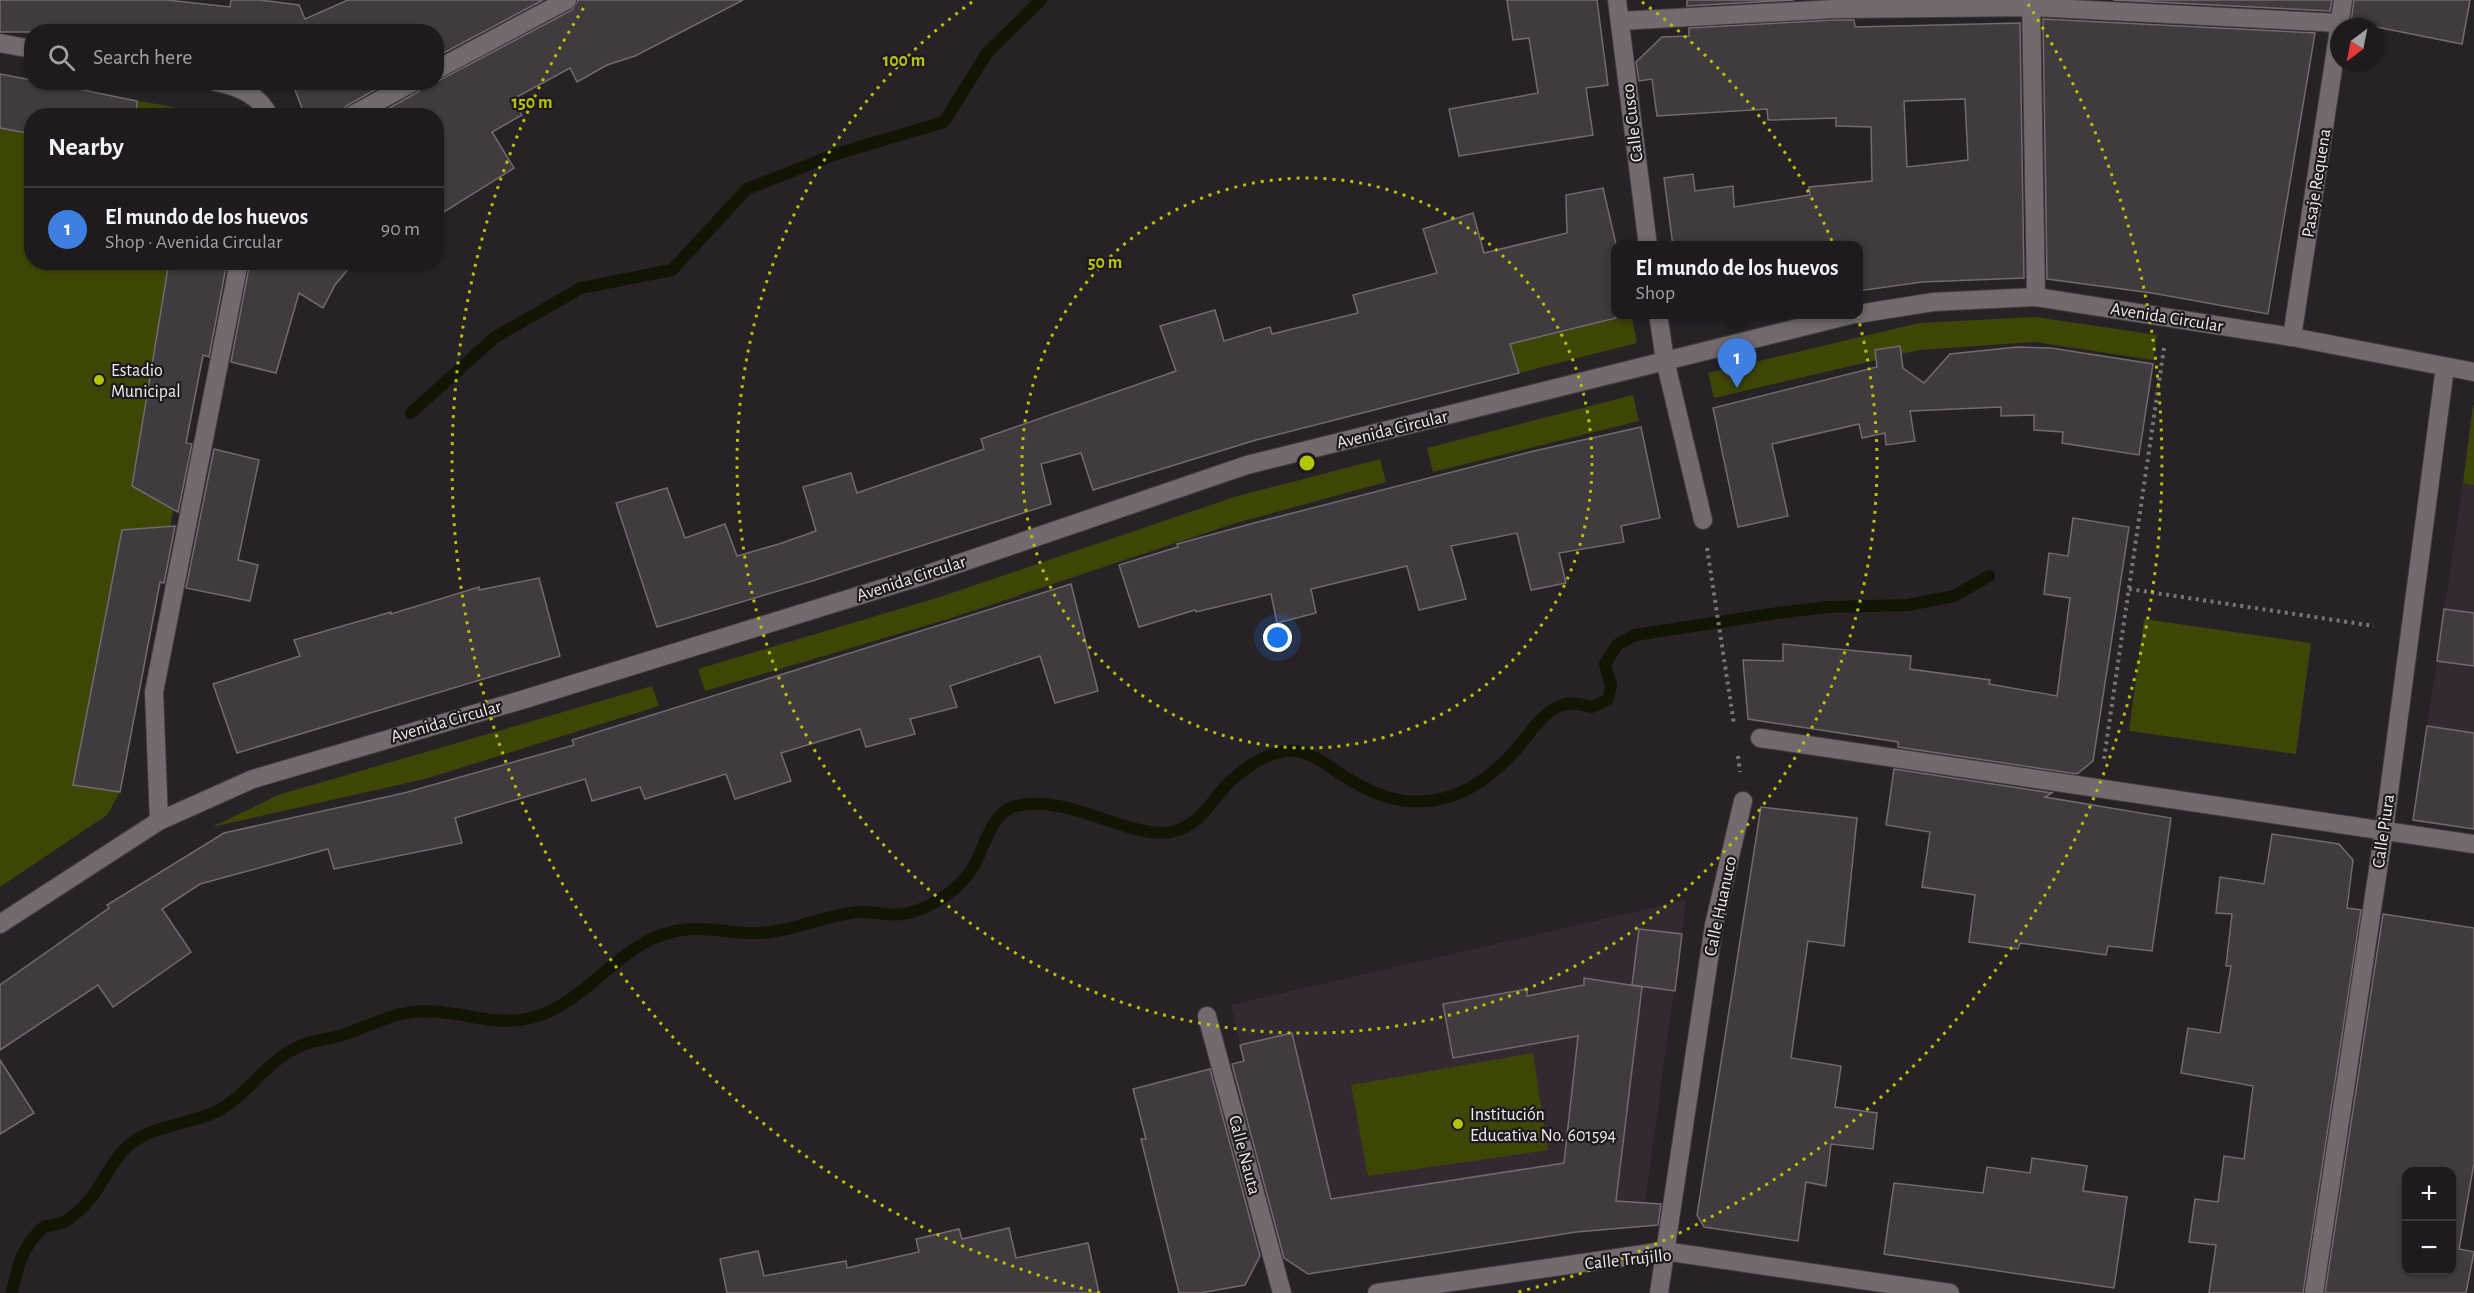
<!DOCTYPE html>
<html lang="en">
<head>
<meta charset="utf-8">
<style>
  body { margin:0; font-family:"Alegreya Sans",sans-serif; background:#2b272a; color:#f1f3f6 }
  .controls { position:absolute; right:18px; bottom:18px; display:grid; overflow:hidden; border-radius:12px; box-shadow:0 2px 4px #0004 }
  .controls button { width:54px; height:54px; display:grid; place-items:center; padding:0; border:0; border-bottom:2px solid #3c383b; background:#1e1a1d; color:#f1f3f6; font:30px sans-serif }
  .compass { position:absolute; left:2330px; top:18px; width:54px; height:54px; border-radius:50%; background:#1e1a1d; box-shadow:0 2px 4px #0004; rotate:212deg }
  .you { position:absolute; left:1278px; top:638px; width:21px; height:21px; margin:-15px; border:4px solid #fff; border-radius:50%; background:#1a73e8; box-shadow:0 0 0 9px #1a73e833 }
  .badge { display:grid; place-items:center; width:39px; height:39px; border-radius:50%; background:#1a73e8; color:#fff; font-size:20px; font-weight:700 }
  .pin { position:absolute; translate:-50% -50px; filter:drop-shadow(0 2px 3px #0008) }
  .pin::after { content:''; position:absolute; top:32px; width:21px; height:18px; background:inherit; clip-path:polygon(0 0,100% 0,50% 100%) }
  .popup { position:absolute; left:1611px; top:241px; width:252px; height:78px; box-sizing:border-box; display:grid; place-content:center; border-radius:12px; background:#1e1a1d; filter:drop-shadow(0 2px 4px #0005); font-size:20px; white-space:nowrap; color:#a1a1a4 }
  .popup b { font-size:22px; color:#f1f3f6 }
  .popup::after { content:''; position:absolute; left:50%; top:100%; margin-left:-12px; border:12px solid transparent; border-top-color:#1e1a1d }
  .list { margin:0; padding:0; list-style:none }
  h2 { display:flex; justify-content:space-between; align-items:center; height:78px; margin:0; padding:0 24px; font-size:26px }
  h2 small { font-size:20px; font-weight:400; color:#a1a1a4 }
  .list li { display:grid; grid-template-columns:39px 1fr auto; gap:18px; align-items:center; box-sizing:border-box; height:84px; padding:0 24px; border-top:2px solid #3c383b }
  .list b { display:block; font-size:22px; white-space:nowrap }
  .list p { margin:0; font-size:20px; white-space:nowrap; color:#a1a1a4 }
  .list em { font-size:20px; font-style:normal; color:#a1a1a4 }
  .icon { flex:none; width:33px; height:33px; fill:none; stroke:currentColor; stroke-width:2; stroke-linecap:round; stroke-linejoin:round }
  .map { position:relative; flex:none; width:2474px; height:1293px; overflow:hidden }
  .search { position:absolute; background:#1e1a1d; box-shadow:0 2px 4px #0004; left:24px; top:24px; width:420px; height:66px; display:flex; align-items:center; gap:15px; box-sizing:border-box; padding:0 21px; border-radius:24px; color:#a1a1a4; font-size:22px }
  .panel { position:absolute; background:#1e1a1d; box-shadow:0 2px 4px #0004; left:24px; top:108px; width:420px; height:162px; border-radius:24px }
  .map>svg:first-child { display:block }
  .built { fill:#342931 }
  .green { fill:#3e4606 }
  .lines { fill:none; stroke-linecap:round; stroke-linejoin:round }
  .stream { stroke:#121501; stroke-width:12 }
  .building { fill:#413a3f; stroke:#726a6f; stroke-width:1.5; fill-rule:evenodd }
  .minor-casing { stroke:#423c41; stroke-width:20 }
  .tertiary-casing { stroke:#423c41; stroke-width:20 }
  .path { stroke:#797478; stroke-width:4; stroke-dasharray:3 4.5; stroke-linecap:butt }
  .minor { stroke:#726a6f; stroke-width:18 }
  .tertiary { stroke:#726a6f; stroke-width:18 }
  .ring { fill:none; stroke:#b1c500; stroke-width:3; stroke-dasharray:3 6 }
  .poi-dot { fill:#b1c500; stroke:#1f191d; stroke-width:2 }
  .labels { text-anchor:middle; stroke-width:4.5; stroke-linejoin:round; paint-order:stroke }
  .street-label { font-size:18px; fill:#f0ebef; stroke:#1f191d }
  .poi-label { font-size:18px; fill:#f0ebef; stroke:#1f191d; text-anchor:start }
  .centre { fill:#b1c500; stroke:#1f191d; stroke-width:3 }
  .ring-label { font-size:18px; text-anchor:middle; font-weight:bold; fill:#b1c500; stroke:#1f191d; stroke-width:4.5; stroke-linejoin:round; paint-order:stroke }
</style>
</head>
<body>
<div class="map">
<svg width="2474" height="1293" viewBox="0 0 2474 1293">
  <rect width="100%" height="100%" fill="#282227"/>
  <g class="built">
    <polygon points="2463,483 2474,485 2474,790 2419,782"/>
    <polygon points="1686,900 1642,1226 1576,1232 1308,1274 1282,1217 1231,1005"/>
  </g>
  <g class="green">
    <polygon points="0,74 31,80 32,82 218,115 32,116 32,262 220,263 120,792 107,815 0,887"/>
    <polygon points="1631,314 1637,343 1519,373 1510,343"/>
    <polygon points="2036,317 2157,335 2153,360 2035,342 1919,350 1714,398 1708,373 1919,323"/>
    <polygon points="1633,395 1639,421 1433,472 1427,448"/>
    <polygon points="2473,405 2474,405 2474,485 2463,483"/>
    <polygon points="1380,459 1386,482 1236,523 945,620 705,691 698,669 943,596 1234,497"/>
    <polygon points="2144,619 2311,643 2296,754 2129,731"/>
    <polygon points="652,686 659,706 425,779 212,827 278,795"/>
    <polygon points="1533,1053 1548,1150 1368,1176 1351,1085"/>
  </g>
  <g class="lines">
    <g class="stream">
      <polyline points="411,413 494,338 581,288 672,270 747,189 836,154 944,122 987,53 1041,0"/>
      <path d="M12 1293C15 1279 18 1261 26 1249 29 1243 38 1231 44 1227 46 1226 59 1224 62 1223 69 1220 78 1211 84 1206 104 1186 112 1155 136 1140 163 1123 196 1124 223 1108 247 1093 263 1068 287 1053 305 1041 319 1041 339 1036 360 1030 380 1019 401 1014 447 1003 487 1029 531 1018 590 1003 620 938 682 930 706 926 732 934 757 933 791 932 823 916 857 912 876 911 893 918 912 912 934 906 960 888 972 869 984 851 989 817 1012 807 1013 806 1029 804 1030 804 1079 800 1137 842 1175 831 1199 824 1208 806 1223 789 1240 770 1269 749 1295 751 1310 752 1324 763 1336 771 1369 793 1401 808 1441 799 1470 792 1491 776 1511 755 1527 739 1542 710 1565 704 1574 702 1584 705 1592 707L1608 699 1611 685 1605 664 1617 645 1635 635 1778 613 1827 607 1908 605 1954 596 1989 576"/>
    </g>
  </g>
  <g class="building">
    <polygon points="0,0 167,0 230,7 231,0 260,0 299,5 305,19 348,0 543,0 436,57 436,32 0,32"/>
    <polygon points="578,0 743,0 635,56 607,65 577,82 570,68 513,99 522,115 492,132 514,168 436,217 436,116 375,116 418,92 424,82 436,82 572,10"/>
    <polygon points="1507,0 1597,0 1608,85 1586,88 1593,135 1459,156 1449,109 1538,93 1529,38 1513,40"/>
    <polygon points="1687,0 1794,0 1687,6"/>
    <polygon points="2113,0 2332,0 2330,11"/>
    <polygon points="2354,0 2470,0 2462,44 2351,22"/>
    <polygon points="2043,19 2315,33 2268,314 2152,293 2047,279"/>
    <path d="M1834 20H1854L1855 27 2020 23 2024 278 1922 282 1858 291V246H1673L1664 178 1693 174 1695 191 1733 186 1734 207 1810 195 1809 187 1872 181 1871 127 1836 126V118L1768 120 1767 109 1657 116 1652 79 1639 81 1636 62 1662 37 1689 36V28ZM1965 99 1968 160 1907 167 1904 101Z"/>
    <polygon points="0,74 32,80 32,82 44,82 137,101 136,116 32,116 32,134 0,128"/>
    <polygon points="292,82 389,82 346,106 340,116 305,116"/>
    <polygon points="1603,188 1616,244 1616,318 1510,344 1519,373 1256,440 1093,490 1081,453 1041,464 1051,504 812,581 657,627 616,503 667,488 685,538 725,524 737,556 779,544 816,531 803,487 851,473 857,493 984,449 981,439 1176,371 1160,326 1215,310 1224,341 1270,327 1272,334 1358,313 1353,295 1437,273 1423,229 1473,213 1484,253 1567,233 1566,195"/>
    <polygon points="169,262 227,262 209,357 203,355 186,443 192,444 178,512 132,486"/>
    <polygon points="250,262 354,262 335,285 323,308 299,293 276,373 231,362"/>
    <polygon points="1900,346 1903,368 1924,383 1950,354 2017,347 2051,348 2153,364 2139,455 2062,443 2063,432 2034,430 2034,415 2001,416 2001,407 1910,411 1915,441 1886,445 1885,433 1862,438 1859,424 1772,444 1788,516 1738,527 1713,408 1877,367 1875,350"/>
    <polygon points="1641,427 1660,518 1621,526 1624,542 1559,553 1566,583 1531,590 1517,533 1451,546 1466,599 1419,610 1407,566 1311,589 1316,613 1277,623 1271,594 1196,612 1195,610 1139,627 1119,565 1178,547 1177,544 1254,523 1534,451"/>
    <polygon points="214,449 259,460 238,560 258,565 250,601 186,588"/>
    <polygon points="2073,518 2129,527 2093,761 2077,774 1898,747 1898,742 1748,719 1743,660 1783,661 1783,644 1911,656 1910,669 1990,680 1989,684 2057,696 2070,598 2044,594 2049,553 2068,556"/>
    <polygon points="175,526 164,583 160,582 120,792 73,785 122,530"/>
    <polygon points="539,578 560,656 237,753 213,684 300,656 294,640 391,612 391,614 479,587 479,590"/>
    <polygon points="1071,584 1098,691 1055,703 1040,656 950,686 957,707 910,719 915,734 866,747 860,729 781,753 791,781 735,799 726,774 645,799 640,787 592,801 585,779 455,818 462,843 334,869 328,849 200,884 162,909 191,952 113,1007 98,985 0,1050 0,985 109,908 107,905 224,833 404,793 574,745 572,740"/>
    <polygon points="2444,609 2474,613 2474,666 2437,661"/>
    <polygon points="2427,726 2474,733 2474,829 2413,820"/>
    <polygon points="1894,769 2052,793 2045,797 2171,818 2152,951 2108,946 2106,955 2020,943 2018,949 1969,942 1975,895 1922,887 1930,832 1886,825"/>
    <polygon points="1761,807 1857,818 1844,946 1808,941 1791,1058 1841,1066 1835,1107 1877,1113 1873,1149 1831,1144 1826,1186 1806,1182 1798,1241 1704,1227 1697,1215"/>
    <polygon points="2272,834 2339,844 2353,860 2347,908 2361,910 2303,1293 2209,1293 2216,1245 2189,1242 2195,1199 2218,1202 2224,1156 2244,1159 2253,1086 2181,1073 2188,1028 2220,1033 2231,966 2226,966 2232,914 2216,913 2220,877 2264,884"/>
    <path d="M2383 914 2474 928V1163L2459 1249 2474 1252 2466 1293H2325ZM2406 1172H2451V1270H2406Z"/>
    <polygon points="1639,929 1682,934 1675,991 1632,985"/>
    <polygon points="1584,978 1642,987 1616,1201 1661,1204 1658,1225 1576,1232 1308,1274 1284,1258 1232,1064 1244,1061 1240,1045 1292,1033 1331,1199 1564,1163 1578,1036 1453,1058 1443,1004 1527,989 1527,996 1584,985"/>
    <polygon points="0,1060 34,1113 0,1134"/>
    <polygon points="1210,1069 1260,1256 1245,1285 1200,1293 1179,1293 1141,1139 1146,1139 1133,1089"/>
    <polygon points="2032,1158 2087,1166 2083,1191 2127,1197 2114,1288 1884,1254 1894,1183 1983,1193 1987,1167 2030,1173"/>
    <polygon points="1009,1228 1016,1258 1088,1243 1099,1293 727,1293 720,1259 758,1251 764,1276 846,1261 847,1268 919,1252 916,1239 959,1229 962,1239"/>
  </g>
  <g class="lines">
    <g class="minor-casing">
      <g id="minor">
        <polyline points="2031,0 2036,297"/>
        <polyline points="1620,21 1834,9 2031,7 2340,23"/>
        <polyline points="2339,27 2343,0"/>
        <polyline points="0,43 32,49"/>
        <polyline points="436,70 567,0"/>
        <path d="M216 82C236 86 260 95 269 116"/>
        <polyline points="351,116 413,82"/>
        <polyline points="2292,337 2339,29"/>
        <polyline points="1760,738 2474,844"/>
        <polyline points="159,821 154,692 239,262"/>
        <polyline points="1207,1016 1282,1293"/>
        <polyline points="1377,1293 1664,1251 1950,1293"/>
        <polyline points="1659,1293 1714,925 1743,801"/>
        <polyline points="2314,1293 2384,830 2445,367"/>
      </g>
    </g>
    <g class="tertiary-casing">
      <g id="tertiary">
        <polyline points="1617,0 1648,246"/>
        <polyline points="1658,314 1665,360 1703,520"/>
        <polyline points="1858,314 1933,302 2036,297 2292,337 2474,372"/>
        <polyline points="0,924 159,821 253,779 525,699 919,577 1247,465 1854,314"/>
      </g>
    </g>
    <g class="path">
      <polyline points="1707,548 1734,724"/>
      <polyline points="2129,589 2374,626"/>
      <polyline points="1738,756 1740,772"/>
      <polyline points="2104,759 2164,348"/>
    </g>
    <use href="#minor" class="minor"/>
    <use href="#tertiary" class="tertiary"/>
  </g>
  <g class="ring">
    <circle cx="1307" cy="463" r="285"/>
    <path d="M1642 2A570 570 0 1 1 972 2"/>
    <path d="M1100 1293A855 855 0 0 1 586 4M2028 4A855 855 0 0 1 1514 1293"/>
  </g>
  <g class="poi-dot">
    <circle cx="99" cy="380" r="6"/>
    <circle cx="1458" cy="1124" r="6"/>
  </g>
  <g class="labels">
    <g class="street-label">
      <text transform="translate(1632 123) rotate(-97)" y="6">Calle Cusco</text>
      <text transform="translate(2316 183) rotate(-81)" y="6">Pasaje Requena</text>
      <text transform="translate(2167 317) rotate(9)" y="6">Avenida Circular</text>
      <text transform="translate(1392 429) rotate(-14)" y="6">Avenida Circular</text>
      <text transform="translate(911 578) rotate(-18)" y="6">Avenida Circular</text>
      <text transform="translate(446 721) rotate(-16)" y="6">Avenida Circular</text>
      <text transform="translate(2383 831) rotate(-82)" y="6">Calle Piura</text>
      <text transform="translate(1720 906) rotate(-78)" y="6">Calle Huanuco</text>
      <text transform="translate(1245 1155) rotate(75)" y="6">Calle Nauta</text>
      <text transform="translate(1628 1259) rotate(-6)" y="6">Calle Trujillo</text>
    </g>
    <g class="poi-label">
      <text x="111" y="376">Estadio<tspan x="111" dy="21">Municipal</tspan></text>
      <text x="1470" y="1120">Institución<tspan x="1470" dy="21">Educativa No. 601594</tspan></text>
    </g>
  </g>
  <circle cx="1307" cy="463" r="9" class="centre"/>
  <g class="ring-label">
    <text x="904" y="66">100 m</text>
    <text x="532" y="108">150 m</text>
    <text x="1105" y="268">50 m</text>
  </g>
</svg>
<div class="controls">
<button>+</button>
<button>−</button>
</div>
<svg class="compass" viewBox="-18 -18 36 36"><path d="M0-13l5 13h-10z" fill="#e53935"/><path d="M0 13l5-13h-10z" fill="#a1a1a4"/></svg>
<div class="you"></div>
<div class="pin badge" style="left:1737px;top:388px;background:#3f7fe0">1</div>
<div class="popup"><b>El mundo de los huevos</b>Shop</div>
<div class="search"><svg class="icon" aria-label="search" viewBox="0 0 24 24"><circle cx="10" cy="10" r="6"/><path d="M15 15l6 6"/></svg>Search here</div>
<section class="panel">
<h2>Nearby<small></small></h2>
<ul class="list">
<li><span class="badge" style="background:#3f7fe0">1</span><div><b>El mundo de los huevos</b><p>Shop · Avenida Circular</p></div><em>90 m</em></li>
</ul>
</section>
</div>
</body>
</html>
